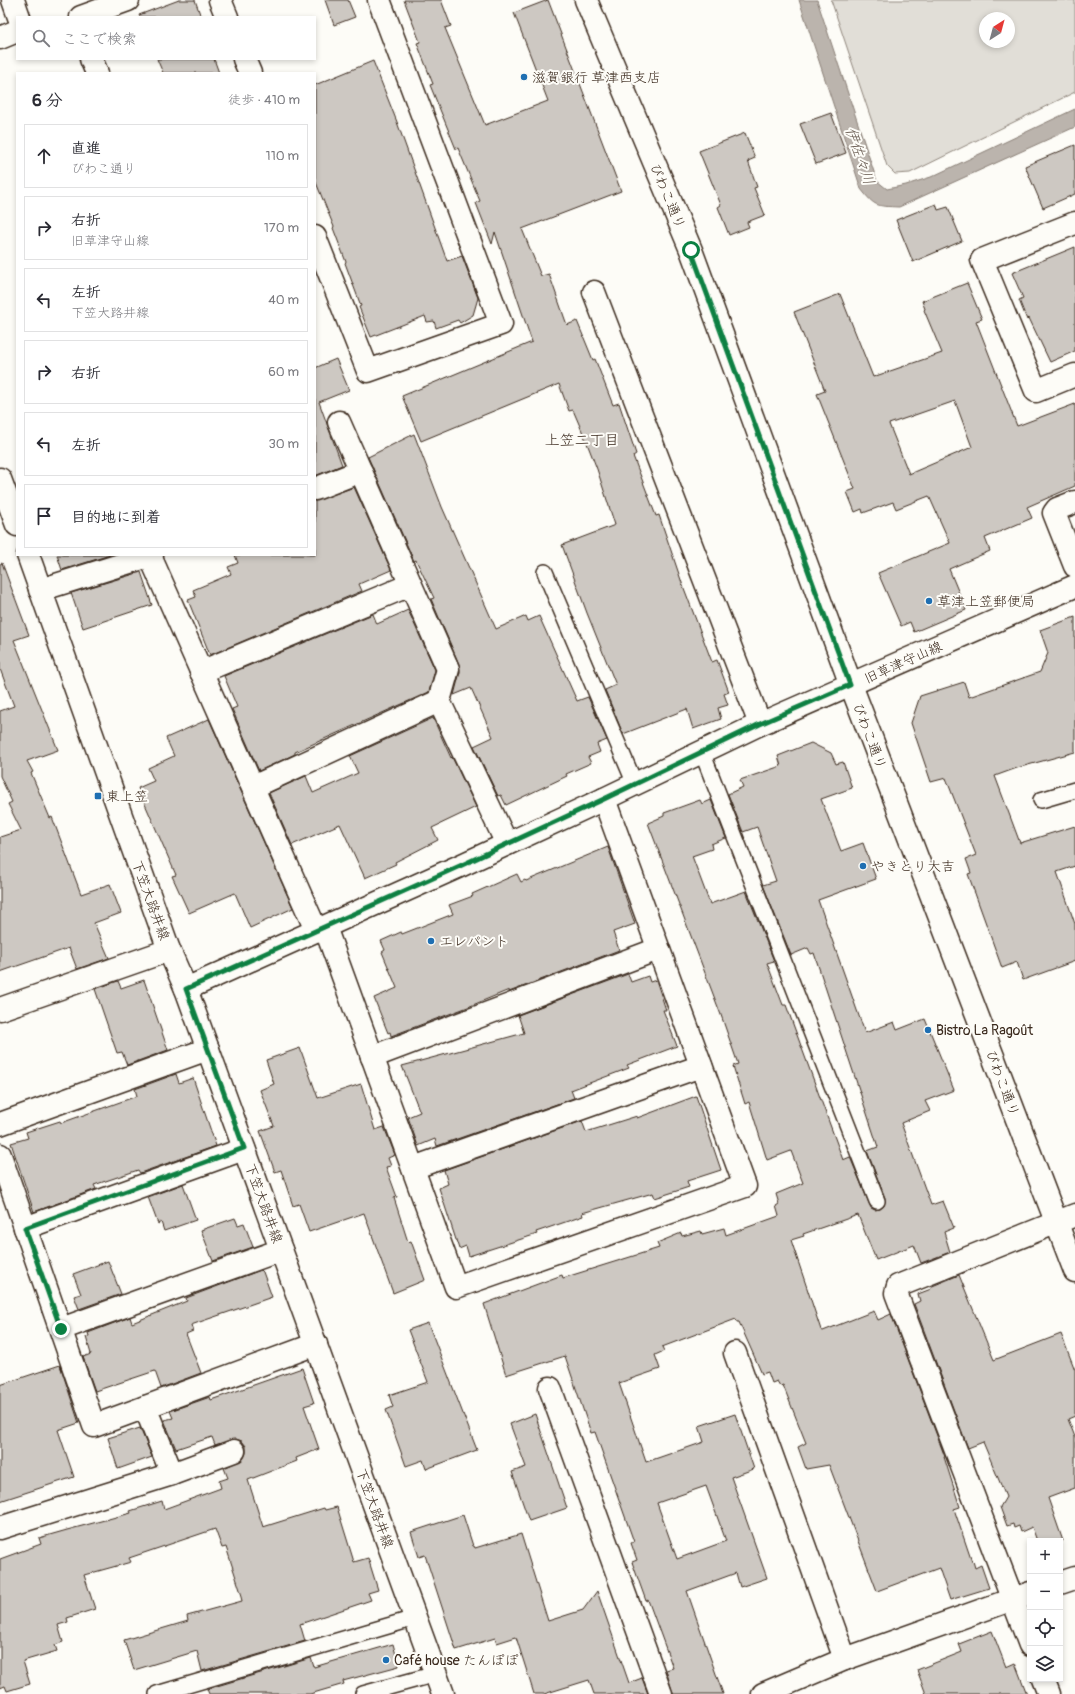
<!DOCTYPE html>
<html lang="ja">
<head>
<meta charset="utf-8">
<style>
  body { margin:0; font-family:Pangolin,"Klee One",sans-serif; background:#f2f2f3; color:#2b2b33 }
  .controls { position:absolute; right:12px; bottom:12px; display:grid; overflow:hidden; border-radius:0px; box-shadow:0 2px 6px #0003 }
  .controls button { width:36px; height:36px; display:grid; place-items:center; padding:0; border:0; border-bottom:1px solid #e1e1e2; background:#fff; color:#2b2b33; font:20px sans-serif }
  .compass { position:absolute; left:979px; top:12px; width:36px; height:36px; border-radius:50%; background:#fff; box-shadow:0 2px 6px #0003; rotate:36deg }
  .stop { position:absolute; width:12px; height:12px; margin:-9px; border:3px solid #0b8043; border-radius:50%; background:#fff }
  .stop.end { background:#0b8043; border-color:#fff; box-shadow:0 1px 4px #0008 }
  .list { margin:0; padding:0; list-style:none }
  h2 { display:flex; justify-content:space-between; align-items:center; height:52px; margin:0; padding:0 16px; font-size:17px }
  h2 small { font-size:13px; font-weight:400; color:#7c7c81 }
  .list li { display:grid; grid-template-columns:26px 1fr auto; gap:12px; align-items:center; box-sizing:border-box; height:64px; margin:0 8px 8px; padding:0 8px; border:1px solid #e1e1e2; border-radius:0px }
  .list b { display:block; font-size:15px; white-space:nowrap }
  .list p { margin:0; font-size:13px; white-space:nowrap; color:#7c7c81 }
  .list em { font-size:13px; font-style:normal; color:#7c7c81 }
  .icon { flex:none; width:22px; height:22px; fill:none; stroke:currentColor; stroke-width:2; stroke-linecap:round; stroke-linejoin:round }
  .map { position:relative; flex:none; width:1075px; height:1694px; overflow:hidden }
  .search { position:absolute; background:#fff; box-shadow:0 2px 6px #0003; left:16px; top:16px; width:300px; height:44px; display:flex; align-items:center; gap:10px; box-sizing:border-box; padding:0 14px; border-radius:0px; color:#7c7c81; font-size:15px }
  .panel { position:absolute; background:#fff; box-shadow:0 2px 6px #0003; left:16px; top:72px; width:300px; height:484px; border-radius:0px }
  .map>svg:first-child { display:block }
  .green { fill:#e1ded7; stroke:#8e847a; fill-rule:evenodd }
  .water { fill:#bbb4ad; stroke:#887d74 }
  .building { fill:#cdc8c2; stroke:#3b2a1e; fill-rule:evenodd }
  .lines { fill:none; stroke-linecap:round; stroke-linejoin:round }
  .service-casing { stroke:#3b2a1e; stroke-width:18 }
  .minor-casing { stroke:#3b2a1e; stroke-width:25 }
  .tertiary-casing { stroke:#3b2a1e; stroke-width:25 }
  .secondary-casing { stroke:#3b2a1e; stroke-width:25 }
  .service { stroke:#fdfcf7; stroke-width:15 }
  .minor { stroke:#fdfcf7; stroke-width:22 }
  .tertiary { stroke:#fdfcf7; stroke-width:22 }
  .secondary { stroke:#fdfcf7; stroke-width:22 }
  .route { stroke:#0b8043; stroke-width:5 }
  .poi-dot { fill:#1f6fb2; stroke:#fdfcf7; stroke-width:1.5 }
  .labels { text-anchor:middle; stroke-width:4; stroke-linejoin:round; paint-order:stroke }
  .poi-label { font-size:14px; fill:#3b2a1e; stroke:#fdfcf7; text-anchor:start }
  .street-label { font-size:14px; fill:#3b2a1e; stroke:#fdfcf7 }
  .water-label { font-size:15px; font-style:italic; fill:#615349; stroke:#fdfcf7 }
  .neighbourhood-label { font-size:15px; fill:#3b2a1e; stroke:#fdfcf7 }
</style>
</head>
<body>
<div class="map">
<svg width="1075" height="1694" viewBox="0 0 1075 1694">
  <rect width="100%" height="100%" fill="#fdfcf7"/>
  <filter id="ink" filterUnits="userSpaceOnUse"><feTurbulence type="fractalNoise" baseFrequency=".025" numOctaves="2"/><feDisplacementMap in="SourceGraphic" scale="8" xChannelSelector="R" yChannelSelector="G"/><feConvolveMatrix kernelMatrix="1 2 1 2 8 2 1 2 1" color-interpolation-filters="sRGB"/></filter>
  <g filter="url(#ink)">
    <path class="green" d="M831 0H1075V92L910 173 895 174 887 166ZM985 18H1009V42H985Z"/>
    <path class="water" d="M799 0H817L877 181 887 189 906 185 931 177 1075 109V127L899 207C876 206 875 207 861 189Z"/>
    <g class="building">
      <polygon points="179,0 195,0 201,17 140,17 139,15"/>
      <polygon points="325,0 348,0 355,17 334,25"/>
      <polygon points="404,0 441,0 451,26 445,28 485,125 548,101 514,13 548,0 621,191 522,229 541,276 549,274 567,325 577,321 593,360 595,359 613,405 619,403 636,454 633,456 656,516 659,515 682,583 712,662 717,660 729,692 724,694 728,705 718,708 721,719 693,729 687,709 623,734 605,690 616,685 587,613 562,545 615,525 597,469 585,438 573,410 569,411 559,384 421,441 402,396 532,342 495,232 492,244 476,203 480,201 458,148 456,149 430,85 433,84 417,43 420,42"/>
      <polygon points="157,59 214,59 219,73 163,73"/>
      <polygon points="373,61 397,122 447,261 462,256 478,298 473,315 460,323 458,320 436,328 434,321 427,322 425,316 371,337 359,307 361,306 345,263 346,262 333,228 334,227 315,180 315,85"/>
      <polygon points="831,113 846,153 816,164 800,124"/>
      <polygon points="745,133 755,158 748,161 757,187 754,188 765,215 747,222 749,227 729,235 718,207 721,205 699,151"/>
      <polygon points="1075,145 1075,194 1043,208 1025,166"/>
      <polygon points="936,204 938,210 948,207 962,241 913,262 896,220"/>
      <polygon points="1075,247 1075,351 1050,362 1029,318 1027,320 1019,300 1023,298 1012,273"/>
      <path d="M967 283 982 319 976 321 1017 426 1075 404V486L1027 507 1032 518 985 538 990 551 949 569 966 610 914 632 910 622 901 626 878 573 950 543 929 496 896 509 893 502 863 513 862 509 855 512 847 492 855 489 817 394 825 391 794 312 840 294 873 377 942 353 924 310 925 309 922 301ZM955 401 972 447 909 474 889 424Z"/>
      <polygon points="336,359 349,390 319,402 342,465 315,476 315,368"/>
      <polygon points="414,434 442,507 496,629 526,616 528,621 539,616 577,701 588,697 607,740 597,744 600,752 588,757 591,763 566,774 567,776 506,805 501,795 498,796 474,746 493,737 471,688 454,695 460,672 459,664 431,599 434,598 416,560 414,561 368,457"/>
      <polygon points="354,487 391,570 359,584 362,591 210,655 188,600 196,597 193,590 231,574 228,567 238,563 235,555 315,555 315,501"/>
      <polygon points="57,555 110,555 62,570"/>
      <polygon points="2,563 29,635 14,640 58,750 27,761 33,772 31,773 50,818 52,817 81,894 110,884 121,913 94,923 109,958 77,969 69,948 0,972 0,837 21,830 8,804 12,802 0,776 0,711 14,706 0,669 0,564"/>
      <polygon points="141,572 152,605 83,628 71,593"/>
      <polygon points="408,610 435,670 429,692 295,752 295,754 259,771 232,709 237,707 224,676 373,614 377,624"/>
      <polygon points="1075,617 1075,752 1017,768 995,776 1020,843 1075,826 1075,866 1057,872 1075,924 1075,961 1023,980 1017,962 1002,968 968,874 971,873 966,859 976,855 946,778 931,782 911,723 920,696 964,682 969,697 1040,672 1048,653 1040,630"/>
      <polygon points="433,718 451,758 452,757 476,807 432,828 438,840 395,862 396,864 365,878 340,824 292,845 269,793 306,776 313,793 358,773 350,756"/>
      <polygon points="209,719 293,908 250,928 235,893 189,913 172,876 176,875 138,788 154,781 148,768 174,756 166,738"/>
      <path d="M811 743 831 753 836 764 843 762 852 788 821 799 841 851 863 843 876 879 818 900 865 1033 894 1022 897 1030 925 1019 954 1090 925 1101 930 1111 901 1123 931 1205 943 1201 954 1228 944 1232 950 1252 921 1263 914 1245 876 1260 858 1215 803 1234 804 1236 791 1240 821 1330 823 1331 874 1311 878 1320 891 1314 945 1457H944L960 1507 954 1509 972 1562 973 1561 975 1568 981 1565 989 1588 950 1600 939 1568 877 1591 829 1465 806 1469 798 1447 806 1443 783 1385 780 1386 777 1381 772 1383 768 1372 762 1374 739 1322H737L736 1319 662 1347 664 1351 655 1355 660 1369 619 1383 646 1462 704 1442 699 1426 735 1414 754 1469 731 1477 767 1578 740 1587 736 1573 687 1591 723 1694H673L666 1670 673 1668 648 1600 646 1601 632 1562 637 1560 631 1543 634 1542 595 1432 591 1433 565 1356 506 1375 484 1304 562 1275 563 1278 659 1248 657 1243 681 1233 682 1236 701 1231 702 1234 724 1228 726 1235 779 1216 776 1206 779 1204 776 1194 803 1183 791 1151 767 1160 749 1102 745 1104 733 1066 738 1064 721 1015 648 823 664 816V813L700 800 702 804 711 800 726 838 711 844 712 849 692 856 710 904 746 891 774 961 767 963 783 1005H786L843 1160 850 1157 871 1208 875 1210 880 1209 884 1206 885 1198 867 1151 878 1147 814 953 811 954 808 948 791 955 763 885 776 881 757 827 743 832 728 794 743 787 740 780 781 766 778 756ZM706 1486 726 1541 677 1559 657 1503Z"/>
      <polygon points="608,847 635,924 613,932 619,950 509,992 509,990 468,1007 391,1036 390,1032 388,1033 374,998 397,988 382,952 385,950 381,941 401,932 402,934 453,914 449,905 473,896 472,894 517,874 521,882 525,880 526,881"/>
      <polygon points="628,974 631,982 648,976 650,982 656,980 666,1010 663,1010 677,1046 627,1065 629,1068 571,1090 574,1098 437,1146 435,1139 418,1146 408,1117 420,1112 402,1066 524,1033 518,1015"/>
      <polygon points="144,980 168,1050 127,1065 122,1052 117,1053 95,989 118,981 121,988"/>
      <polygon points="300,1048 318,1098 361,1084 375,1130 384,1127 395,1155 388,1158 391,1166 386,1167 397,1197 394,1198 408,1242 411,1241 425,1280 393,1293 364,1213 309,1232 299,1204 293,1206 281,1170 275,1172 260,1131 274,1126 260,1090 274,1084 266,1060"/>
      <polygon points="176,1074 179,1083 193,1078 216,1146 140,1173 138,1170 94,1185 96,1189 34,1212 11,1143 28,1138 26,1132 60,1121 61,1123 137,1096 135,1089"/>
      <polygon points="696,1096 721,1170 687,1181 689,1187 655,1198 653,1193 582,1213 583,1216 536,1232 537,1234 469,1256 466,1246 459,1249 439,1188 448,1184 444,1170 582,1121 586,1132 637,1116 637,1118"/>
      <polygon points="183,1184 196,1220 164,1231 161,1222 158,1224 148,1197"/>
      <polygon points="235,1218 238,1225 244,1223 253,1247 213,1261 201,1230"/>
      <polygon points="108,1261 121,1294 79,1309 74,1296 81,1294 73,1274"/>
      <polygon points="261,1270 263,1272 272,1297 191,1325 193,1331 186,1334 201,1373 161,1388 155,1371 95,1391 83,1357 91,1354 86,1337 89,1336 88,1333 130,1317 132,1323 187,1301 186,1298"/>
      <polygon points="959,1275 994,1360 1061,1334 1075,1370 1075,1416 1068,1419 1075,1437 1075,1488 1048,1498 1063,1541 1037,1541 1032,1527 1021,1532 1019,1526 1014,1528 1013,1524 1007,1526 1000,1507 1006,1497 983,1442 968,1448 914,1304 920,1301 918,1294 931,1289 930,1287"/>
      <polygon points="428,1323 477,1450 426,1469 423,1460 406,1466 386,1410 393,1407 389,1395 428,1382 408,1330"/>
      <polygon points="60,1365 79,1423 58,1430 74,1477 0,1501 0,1385"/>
      <polygon points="302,1368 314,1403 304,1406 319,1449 296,1458 297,1461 248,1480 263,1527 324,1508 325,1510 337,1507 354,1562 368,1558 378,1590 368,1593 371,1600 300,1624 305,1641 202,1671 197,1651 134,1670 124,1640 188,1621 187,1616 242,1601 241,1597 242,1596 226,1547 222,1548 215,1529 129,1558 131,1562 84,1575 95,1609 67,1618 68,1622 58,1625 63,1642 55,1645 57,1651 23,1661 30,1684 7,1691 5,1686 0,1688 0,1559 41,1544 39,1538 67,1530 131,1513 130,1511 162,1501 164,1509 221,1488 219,1481 228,1478 224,1468 243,1459 246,1453 246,1446 242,1441 236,1439 215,1445 212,1437 176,1449 164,1420 173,1418 170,1411 210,1397 211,1400"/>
      <polygon points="535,1414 567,1508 529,1521 512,1472 526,1467 510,1424"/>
      <polygon points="140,1428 152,1457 118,1469 108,1438"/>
      <polygon points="463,1515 473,1546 474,1546 475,1548 521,1534 548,1621 583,1610 597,1591 629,1683 642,1678 648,1694 594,1694 589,1680 544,1694 534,1694 516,1637 497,1643 495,1638 456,1650 425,1555 419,1557 411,1532"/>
      <polygon points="992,1631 1006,1667 1015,1663 1027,1694 926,1694 917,1670 962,1652 959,1644"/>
      <polygon points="393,1644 399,1666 343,1681 344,1684 310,1694 209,1694 207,1689 311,1658 314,1667"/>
    </g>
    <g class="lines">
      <g class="service-casing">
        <g id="service">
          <polyline points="545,572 635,784"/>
          <polyline points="702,752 877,1201"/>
          <polyline points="1041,800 1075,790"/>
          <polyline points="157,1694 415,1618"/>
          <polyline points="363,1694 436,1674"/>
        </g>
      </g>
      <g class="minor-casing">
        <g id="minor">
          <polyline points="13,0 19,17"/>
          <polyline points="220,0 227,17"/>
          <polyline points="81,17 128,0"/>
          <polyline points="0,38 17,31"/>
          <polyline points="91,59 97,73"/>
          <polyline points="244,59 250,73"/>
          <polyline points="1075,223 982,260 1036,391 1075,375"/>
          <polyline points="315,237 368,371 501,324 379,0"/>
          <polyline points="594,292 760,724"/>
          <polyline points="339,422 448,669 439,701 507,844"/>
          <polyline points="315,489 361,471"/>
          <polyline points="1075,502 1057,509 1054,513 1075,566"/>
          <polyline points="150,556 316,930"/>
          <polyline points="40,590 152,555"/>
          <polyline points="201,672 410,585"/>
          <polyline points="253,787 439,701"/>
          <polyline points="325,927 456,1287 745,1186 604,799"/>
          <polyline points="0,1009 169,950"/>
          <polyline points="372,1057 658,949"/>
          <polyline points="0,1124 208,1049"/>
          <polyline points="0,1155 94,1426 316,1344"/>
          <polyline points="413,1168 701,1066"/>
          <polyline points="25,1228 244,1149"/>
          <polyline points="61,1329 281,1250"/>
          <polyline points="735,1353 845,1659"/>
          <polyline points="550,1388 661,1694"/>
          <polyline points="145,1407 172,1474"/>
          <polyline points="0,1528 172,1474 234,1451"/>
          <polyline points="1060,1583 1075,1578"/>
          <polyline points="1030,1645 896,1293 898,1286 1075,1215"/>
          <polyline points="1043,1679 1049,1694"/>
          <polyline points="763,1694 845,1659 1030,1593"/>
        </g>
      </g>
      <g class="tertiary-casing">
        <g id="tertiary">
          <polyline points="586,0 691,250 851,685 1075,1271"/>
          <polyline points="186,989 462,865 604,799 760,724 1075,586"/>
        </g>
      </g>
      <g class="secondary-casing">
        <g id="secondary">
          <polyline points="0,479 17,525"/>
          <polyline points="28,555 169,950 186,989 443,1694"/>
        </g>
      </g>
      <use href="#service" class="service"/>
      <use href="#minor" class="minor"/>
      <use href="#tertiary" class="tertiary"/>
      <use href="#secondary" class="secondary"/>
    </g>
  </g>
  <g class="lines" filter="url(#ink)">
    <polyline class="route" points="61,1329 25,1228 244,1148 186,989 462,865 604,799 760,724 850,685 691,250"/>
  </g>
  <g class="poi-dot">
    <circle cx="524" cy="77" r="4"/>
    <circle cx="929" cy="601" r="4"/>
    <rect x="94" y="792" width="8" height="8" rx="2"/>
    <circle cx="863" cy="866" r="4"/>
    <circle cx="431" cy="941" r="4"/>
    <circle cx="928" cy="1030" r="4"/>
    <circle cx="386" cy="1660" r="4"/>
  </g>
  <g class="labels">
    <g class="poi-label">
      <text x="532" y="82">滋賀銀行 草津西支店</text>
      <text x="937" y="606">草津上笠郵便局</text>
      <text x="106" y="801">東上笠</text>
      <text x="871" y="871">やきとり大吉</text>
      <text x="439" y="946">エレパント</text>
      <text x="936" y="1035">Bistro La Ragoût</text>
      <text x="394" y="1665">Café house たんぽぽ</text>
    </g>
    <g class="street-label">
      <text transform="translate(668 196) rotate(67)" y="5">びわこ通り</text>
      <text transform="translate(903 662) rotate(-24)" y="5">旧草津守山線</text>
      <text transform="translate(870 736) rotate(69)" y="5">びわこ通り</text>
      <text transform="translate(151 900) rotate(70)" y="5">下笠大路井線</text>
      <text transform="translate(1003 1083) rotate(69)" y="5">びわこ通り</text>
      <text transform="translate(264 1203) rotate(70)" y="5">下笠大路井線</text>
      <text transform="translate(375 1508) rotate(70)" y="5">下笠大路井線</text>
    </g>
    <g class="water-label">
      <text transform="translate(860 156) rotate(71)" y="5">伊佐々川</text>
    </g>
    <g class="neighbourhood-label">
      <text x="582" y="445">上笠二丁目</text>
    </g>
  </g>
</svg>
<div class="controls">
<button>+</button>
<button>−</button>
<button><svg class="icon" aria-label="locate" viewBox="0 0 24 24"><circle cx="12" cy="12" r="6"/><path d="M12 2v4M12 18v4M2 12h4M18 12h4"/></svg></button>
<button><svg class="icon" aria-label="layers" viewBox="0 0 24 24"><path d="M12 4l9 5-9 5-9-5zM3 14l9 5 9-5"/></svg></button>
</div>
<svg class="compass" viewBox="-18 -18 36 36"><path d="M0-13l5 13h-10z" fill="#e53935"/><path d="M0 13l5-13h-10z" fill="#7c7c81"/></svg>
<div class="stop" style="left:691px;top:250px"></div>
<div class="stop end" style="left:61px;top:1329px"></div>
<div class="search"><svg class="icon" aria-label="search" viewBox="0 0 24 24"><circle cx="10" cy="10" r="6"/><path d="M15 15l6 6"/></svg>ここで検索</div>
<section class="panel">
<h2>6 分<small>徒歩 · 410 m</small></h2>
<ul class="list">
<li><svg class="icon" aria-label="ahead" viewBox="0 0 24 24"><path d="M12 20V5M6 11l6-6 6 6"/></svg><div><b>直進</b><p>びわこ通り</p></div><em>110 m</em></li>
<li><svg class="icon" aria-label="right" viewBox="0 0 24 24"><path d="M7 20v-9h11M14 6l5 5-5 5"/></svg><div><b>右折</b><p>旧草津守山線</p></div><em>170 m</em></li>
<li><svg class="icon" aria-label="left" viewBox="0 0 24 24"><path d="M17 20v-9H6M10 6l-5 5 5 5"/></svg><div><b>左折</b><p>下笠大路井線</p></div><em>40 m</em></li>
<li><svg class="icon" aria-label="right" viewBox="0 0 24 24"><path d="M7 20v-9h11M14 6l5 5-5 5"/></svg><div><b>右折</b></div><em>60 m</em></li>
<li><svg class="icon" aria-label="left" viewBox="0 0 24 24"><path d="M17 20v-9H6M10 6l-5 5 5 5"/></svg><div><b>左折</b></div><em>30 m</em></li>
<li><svg class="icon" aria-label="arrive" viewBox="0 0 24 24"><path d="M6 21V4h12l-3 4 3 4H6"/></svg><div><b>目的地に到着</b></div></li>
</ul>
</section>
</div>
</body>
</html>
